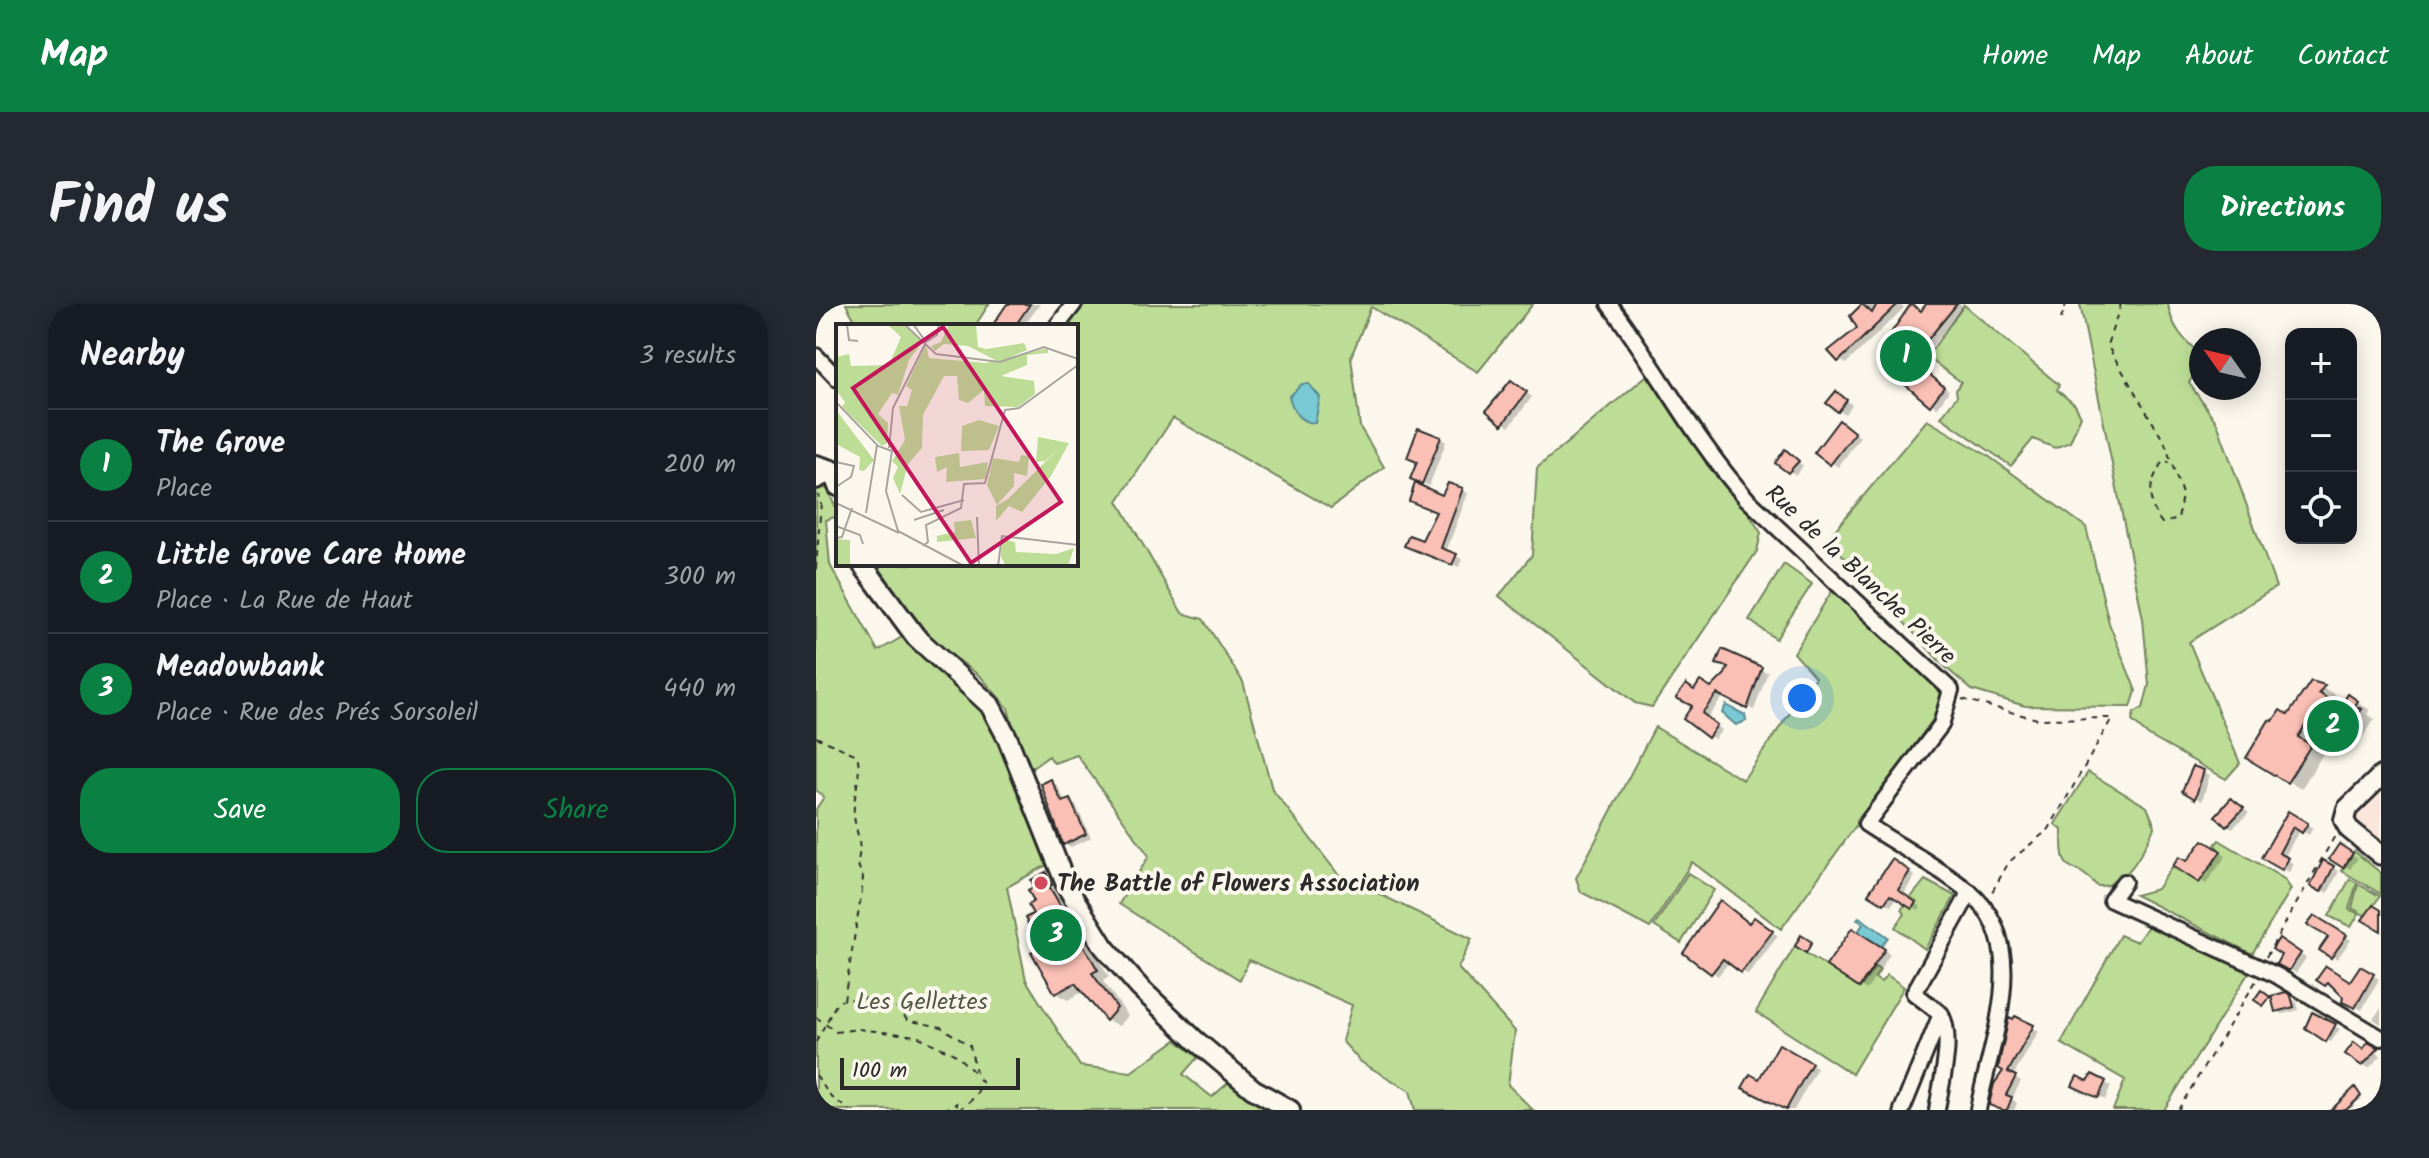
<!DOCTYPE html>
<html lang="en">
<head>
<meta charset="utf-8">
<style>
  body { margin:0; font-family:Kalam,sans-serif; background:#242831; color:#f1f3f6 }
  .controls { position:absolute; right:24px; top:24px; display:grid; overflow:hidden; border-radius:16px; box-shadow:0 4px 20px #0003 }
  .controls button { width:72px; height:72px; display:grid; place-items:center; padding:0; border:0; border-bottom:2px solid #363941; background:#171b24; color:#f1f3f6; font:40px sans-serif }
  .compass { position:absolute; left:1373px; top:24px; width:72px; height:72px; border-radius:50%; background:#171b24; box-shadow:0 4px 20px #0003; rotate:304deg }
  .scale { position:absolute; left:24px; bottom:20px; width:180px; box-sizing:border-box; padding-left:8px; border:4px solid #2b2b2b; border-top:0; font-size:22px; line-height:28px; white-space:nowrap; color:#2b2b2b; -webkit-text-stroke:6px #fbf7ec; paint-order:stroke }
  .you { position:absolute; left:986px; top:394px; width:28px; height:28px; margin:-20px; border:6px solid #fff; border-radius:50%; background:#1a73e8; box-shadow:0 0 0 12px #1a73e833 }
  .badge { display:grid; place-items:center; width:52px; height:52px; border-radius:50%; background:#0b8043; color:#fff; font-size:26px; font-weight:700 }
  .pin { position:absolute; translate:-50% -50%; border:4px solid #fff; box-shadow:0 2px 8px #0006 }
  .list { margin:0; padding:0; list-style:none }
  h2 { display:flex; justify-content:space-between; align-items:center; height:104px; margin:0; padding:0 32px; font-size:34px }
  h2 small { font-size:26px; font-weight:400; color:#9ea1a6 }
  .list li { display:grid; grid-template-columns:52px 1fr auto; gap:24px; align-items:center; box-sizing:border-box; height:112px; padding:0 32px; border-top:2px solid #363941 }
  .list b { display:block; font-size:30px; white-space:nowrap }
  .list p { margin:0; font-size:26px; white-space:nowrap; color:#9ea1a6 }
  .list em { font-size:26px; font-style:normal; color:#9ea1a6 }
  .actions { display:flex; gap:16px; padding:24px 32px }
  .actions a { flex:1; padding:18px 0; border:2px solid #0b8043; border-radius:32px; text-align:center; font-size:28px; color:#0b8043 }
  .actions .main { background:#0b8043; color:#fff }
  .icon { flex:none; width:44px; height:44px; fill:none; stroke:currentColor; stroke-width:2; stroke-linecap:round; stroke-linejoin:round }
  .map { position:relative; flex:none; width:1565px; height:806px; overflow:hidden; border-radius:32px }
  header { display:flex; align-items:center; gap:48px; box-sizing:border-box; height:112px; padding:0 40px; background:#0b8043; color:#fff }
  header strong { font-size:38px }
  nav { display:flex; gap:44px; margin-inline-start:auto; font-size:28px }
  .intro { display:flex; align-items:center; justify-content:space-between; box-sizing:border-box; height:192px; padding:0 48px }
  h1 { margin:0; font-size:56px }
  .button { padding:20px 36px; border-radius:32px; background:#0b8043; color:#fff; font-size:28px; font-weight:700 }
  main { display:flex; gap:48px; padding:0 48px }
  aside { flex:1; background:#171b24; border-radius:32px; box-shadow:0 4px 20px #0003 }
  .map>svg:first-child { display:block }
  .built { fill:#fbe6dc }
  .green { fill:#bddd96; stroke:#748460; stroke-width:2 }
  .water { fill:#79c9d4; stroke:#5a8a90; stroke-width:2 }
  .shadow { fill:#0003 }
  .building { fill:#fbc0b5; stroke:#2b2b2b; stroke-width:2 }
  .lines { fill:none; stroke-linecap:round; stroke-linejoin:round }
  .minor-casing { stroke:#2b2b2b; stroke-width:20 }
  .major-casing { stroke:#2b2b2b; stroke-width:24 }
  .path { stroke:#2b2b2b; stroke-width:2; stroke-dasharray:6 6; stroke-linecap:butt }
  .minor { stroke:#fbf7ec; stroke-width:14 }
  .major { stroke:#fbf7ec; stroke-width:18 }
  .poi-dot { fill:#d1495b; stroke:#fbf7ec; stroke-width:3 }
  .labels { text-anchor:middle; stroke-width:8; stroke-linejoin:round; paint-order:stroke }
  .street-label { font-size:24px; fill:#2b2b2b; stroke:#fbf7ec }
  .poi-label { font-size:24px; font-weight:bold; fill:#2b2b2b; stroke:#fbf7ec; text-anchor:start }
  .park-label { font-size:24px; fill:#505846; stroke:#fbf7ec }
  .inset-road { fill:none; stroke:#a8a59f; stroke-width:2 }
  .view { fill:#c2185b; fill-opacity:0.15; stroke:#c2185b; stroke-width:4 }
  .inset-edge { fill:none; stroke:#2b2b2b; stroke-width:4 }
</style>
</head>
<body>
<header>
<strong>Map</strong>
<nav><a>Home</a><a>Map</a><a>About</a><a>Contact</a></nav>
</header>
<div class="intro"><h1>Find us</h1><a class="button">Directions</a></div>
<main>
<aside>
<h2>Nearby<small>3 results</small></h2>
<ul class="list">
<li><span class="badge">1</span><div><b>The Grove</b><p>Place</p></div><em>200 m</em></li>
<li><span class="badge">2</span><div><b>Little Grove Care Home</b><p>Place · La Rue de Haut</p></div><em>300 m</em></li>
<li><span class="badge">3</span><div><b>Meadowbank</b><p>Place · Rue des Prés Sorsoleil</p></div><em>440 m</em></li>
</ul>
<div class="actions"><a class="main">Save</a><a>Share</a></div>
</aside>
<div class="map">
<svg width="1565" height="806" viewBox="0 0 1565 806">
  <rect width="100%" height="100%" fill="#fbf7ec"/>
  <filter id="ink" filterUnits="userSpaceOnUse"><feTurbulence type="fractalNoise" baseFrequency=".0125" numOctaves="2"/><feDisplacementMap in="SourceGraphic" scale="16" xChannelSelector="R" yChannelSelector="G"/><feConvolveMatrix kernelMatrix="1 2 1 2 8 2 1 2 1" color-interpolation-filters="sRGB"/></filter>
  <g filter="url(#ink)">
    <polygon class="built" points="1565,485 1565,536 1542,517 1541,510"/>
    <g class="green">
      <polygon points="30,0 173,0 159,22 42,22"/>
      <polygon points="269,0 717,0 662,68 555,3 535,53 544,123 568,163 515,204 357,114 302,197 366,309 387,315 427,378 456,485 522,570 656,635 642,664 699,727 692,781 717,806 599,806 594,787 545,758 526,737 536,701 433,656 424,676 303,600 333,552 261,451 238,459 233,452 209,469 192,404 165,373 107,329 61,260 260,260 260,22 252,22"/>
      <path d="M1264 0H1352C1355 23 1368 36 1385 51V58L1373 79 1401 119 1460 283 1373 338 1424 459 1410 475 1333 432 1316 417 1318 409 1327 404 1333 381 1327 315Z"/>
      <polygon points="1148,1 1243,81 1241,86 1259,101 1265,112 1254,138 1239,144 1217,135 1195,162 1125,113 1141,92 1140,86 1145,78 1111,53"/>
      <polygon points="836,67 891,161 927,200 945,229 941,247 836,403 819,399 683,292 716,251 721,164"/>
      <polygon points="1111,116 1171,151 1270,223 1293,319 1320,387 1315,403 1209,402 1156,386 1128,362 1019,243 1013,233"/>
      <polygon points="0,182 11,185 22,208 22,212 10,216 14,261 62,347 88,332 159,392 181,428 231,561 191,583 210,676 264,762 315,768 360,736 382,753 367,770 396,793 412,779 454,806 0,806 0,505 8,493 0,486"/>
      <polygon points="968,260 996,280 960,335 933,316"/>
      <polygon points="1017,285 1126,385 1123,407 965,625 876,558 834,624 765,588 760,574 839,423 927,476 999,373 978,349"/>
      <path d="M1272 468 1331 503 1339 522C1328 545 1311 584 1281 582 1255 551 1245 579 1246 526L1239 520Z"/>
      <polygon points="1403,536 1468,575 1475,585 1436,650 1319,591 1341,585 1356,563 1383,578 1405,548 1399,541"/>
      <polygon points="1538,547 1565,569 1565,590 1526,567"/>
      <polygon points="872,569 898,586 865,639 838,622"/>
      <polygon points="1534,575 1541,579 1533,605 1543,610 1535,623 1513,612"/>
      <polygon points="1109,576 1139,592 1109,645 1079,623 1089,610 1085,606"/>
      <polygon points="1542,580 1564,592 1550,612 1536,604"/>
      <polygon points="1335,618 1433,668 1348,806 1297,806 1309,776 1245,739 1304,631 1321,638"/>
      <polygon points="979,642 1044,684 1059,663 1064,666 1059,674 1065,678 1071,671 1088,683 1036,770 940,708"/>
    </g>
    <g class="water">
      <path d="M486 80H493L504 93 499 119C482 118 478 108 473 93Z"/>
      <polygon points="910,401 929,411 930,417 920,421 906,409"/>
      <polygon points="1043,613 1072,633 1065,643 1042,628 1047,620 1041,615"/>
    </g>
    <g class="shadow">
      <polygon points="193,0 224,0 208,22 178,22"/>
      <polygon points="1048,0 1083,0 1088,4 1030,60 1024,56 1043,24 1036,12"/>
      <polygon points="1112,0 1144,0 1147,4 1101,60 1133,87 1121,104 1075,66"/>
      <polygon points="702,82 716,93 693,123 673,107"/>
      <polygon points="1027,93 1036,101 1029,110 1023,107"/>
      <polygon points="1030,122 1044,133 1022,163 1001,148"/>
      <polygon points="624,134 630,138 613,182 603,177"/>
      <polygon points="976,152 987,162 980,171 974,167"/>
      <polygon points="646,186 652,189 630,248 646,255 643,263 597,245 607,238"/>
      <polygon points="903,359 952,368 938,406 908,392 891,414 906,426 899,435 893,432 878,401 879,388 895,386 914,364"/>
      <polygon points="1496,379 1521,391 1516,398 1525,405 1533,393 1554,406 1551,410 1559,415 1539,444 1506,424 1495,443 1507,450 1485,485 1432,453 1473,413"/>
      <polygon points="1387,468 1394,471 1386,497 1368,486"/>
      <polygon points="235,478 241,481 250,499 260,501 275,534 255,543 249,539"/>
      <polygon points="1422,500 1433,509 1417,524 1411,521"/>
      <polygon points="1473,510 1497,524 1493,531 1484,525 1468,554 1478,560 1473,568 1448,553"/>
      <polygon points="1387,538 1410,552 1390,580 1360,561 1372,560"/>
      <polygon points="1523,542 1542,554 1534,565 1516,554"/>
      <polygon points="1076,558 1099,572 1087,591 1105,603 1103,607 1081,593 1075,602 1055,590"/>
      <polygon points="1508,559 1523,567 1512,589 1496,581"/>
      <polygon points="230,571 242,578 247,588 244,589 293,673 287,677 312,712 303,722 291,716 268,687 252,696 240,689 219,611 220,583"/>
      <polygon points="1498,613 1535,636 1521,655 1506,645 1515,632"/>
      <polygon points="945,619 962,632 932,671 913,658 902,672 870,648"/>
      <polygon points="1036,626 1074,650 1051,686 1013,662"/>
      <polygon points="1464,637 1490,654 1480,669 1462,659 1468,651"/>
      <polygon points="1545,664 1563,675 1546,706 1529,696 1529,692 1518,681 1516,684 1503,676 1534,680"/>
      <polygon points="1469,691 1481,698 1483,706 1467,710 1460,707"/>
      <polygon points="1565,704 1565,720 1557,715"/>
      <polygon points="1497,711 1524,725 1515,738 1491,724"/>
      <polygon points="1200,714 1223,727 1197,772 1205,777 1196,795 1201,799 1198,806 1179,806"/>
      <polygon points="963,743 1001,764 978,806 970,806 929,783 944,778"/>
      <polygon points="1558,744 1565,752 1553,764 1547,761 1548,747"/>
      <polygon points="1277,773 1295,782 1289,796 1265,784"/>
      <polygon points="1541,787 1546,794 1533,806 1518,806"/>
    </g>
    <g class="building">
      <polygon points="191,0 214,0 199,22 176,22"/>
      <polygon points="1046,0 1056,9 1061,0 1082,0 1022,58 1012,47 1041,24 1034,12"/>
      <polygon points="1095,0 1105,7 1110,0 1141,0 1096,55 1128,83 1114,102 1072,66 1082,50 1068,39"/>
      <polygon points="695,76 711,88 686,121 670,107"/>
      <polygon points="1020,87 1031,96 1022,108 1010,99"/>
      <polygon points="1023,116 1039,129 1014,161 998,149"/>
      <polygon points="602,124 625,133 606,180 594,175 601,158 591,154"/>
      <polygon points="969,145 983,157 972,169 959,159"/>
      <polygon points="599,179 626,191 632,179 647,184 625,244 641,250 636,261 588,242 593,231 606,236 620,208 593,197"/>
      <polygon points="906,345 946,363 931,405 901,390 886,409 901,421 892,434 867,415 876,402 860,394 870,380 878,386 884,377 895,384 909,370 912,363 900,360"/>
      <polygon points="1495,377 1509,381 1503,389 1524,403 1532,390 1542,397 1538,403 1546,405 1524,438 1492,417 1482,433 1495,441 1471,479 1430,454 1453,416 1457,417 1464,406 1472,411"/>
      <polygon points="1377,462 1388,466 1379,495 1366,487"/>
      <polygon points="235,475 246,498 254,495 270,530 247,541 225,480"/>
      <polygon points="1415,494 1428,504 1410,523 1399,512"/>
      <polygon points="1472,507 1492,519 1486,529 1477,523 1463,549 1473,554 1466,566 1445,554"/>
      <polygon points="1387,536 1405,547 1383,579 1357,562 1363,553 1371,557"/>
      <polygon points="1523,540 1537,549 1527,564 1513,555"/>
      <polygon points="1076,555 1094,567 1082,586 1100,598 1096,605 1074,591 1068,600 1052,590"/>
      <polygon points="1507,556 1518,562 1505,588 1494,582"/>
      <polygon points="230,568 236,581 233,582 282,666 276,669 301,704 290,717 259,679 239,690 215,648 224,643 209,614 217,610 212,601 218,597 212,586 218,583 215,576"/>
      <polygon points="904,596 933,619 938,613 957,627 925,669 907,655 895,670 867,649"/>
      <polygon points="1557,601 1565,606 1565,627 1546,616"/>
      <polygon points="1498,611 1531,631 1515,654 1503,646 1512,633 1491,621"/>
      <polygon points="1036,624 1069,645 1043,684 1010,662"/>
      <polygon points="985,631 996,638 990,649 979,642"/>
      <polygon points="1463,634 1485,649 1473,667 1460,660 1465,651 1456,645"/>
      <polygon points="1510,662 1534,677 1544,662 1558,670 1539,704 1526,698 1527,693 1512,678 1509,682 1500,676"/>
      <polygon points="1445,686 1454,693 1447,702 1438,696"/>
      <polygon points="1470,688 1475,692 1478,703 1459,708 1455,692"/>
      <polygon points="1496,708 1520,720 1510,738 1489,724"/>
      <polygon points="1199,712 1218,721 1192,768 1200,772 1190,791 1196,793 1191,806 1186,806 1173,801 1178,780 1187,767 1182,764 1193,713 1197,715"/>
      <polygon points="1538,738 1547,745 1552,738 1563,744 1546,762 1529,750"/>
      <polygon points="963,740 996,759 970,806 926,784 934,770 943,775"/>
      <polygon points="1276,770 1290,777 1282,794 1256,782 1261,772 1272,777"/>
      <polygon points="1539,783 1545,792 1530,806 1515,806"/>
    </g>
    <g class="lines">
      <g class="minor-casing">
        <g id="minor">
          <path d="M793 0C841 63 878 136 931 195L1135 386 1125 421 1050 520C1083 542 1121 562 1152 587 1218 640 1174 738 1162 806"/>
          <polyline points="241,22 258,0"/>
          <polyline points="0,52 22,75"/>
          <polyline points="0,177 22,166"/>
          <polyline points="1308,578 1295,596 1460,671 1565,734"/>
          <polyline points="1086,806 1125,710 1098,689 1154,588"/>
          <path d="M1121 806C1125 778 1138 736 1125 710"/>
        </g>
      </g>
      <g class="major-casing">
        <g id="major">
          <polyline points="0,161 16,166 22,182"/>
          <polyline points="46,260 100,333 174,401 191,433 251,583 288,643 324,684 380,737 437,785 474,806"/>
          <polyline points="1565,472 1531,505 1528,516 1533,525 1565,551"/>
        </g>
      </g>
      <g class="path">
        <path d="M1305 0 1291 41 1349 139 1366 190 1362 215 1346 219C1329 198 1333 178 1347 157L1353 158"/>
        <polyline points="1245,15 1250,0"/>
        <polyline points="0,265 5,198 2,191"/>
        <polyline points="1146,395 1221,415 1296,414 1233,525 1193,558 1176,588"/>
        <path d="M0 433 41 451C46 469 39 484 38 502 36 523 49 538 41 559L47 573 46 586 28 696 59 694 83 705 91 716 125 723 154 742 161 772 166 778 159 793 143 806"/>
        <polyline points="1450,653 1520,530"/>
        <polyline points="0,713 20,728 42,725 101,732 140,751 160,770"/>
        <polyline points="0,738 19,702 26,696"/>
        <polyline points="0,771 14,792 33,806"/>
        <polyline points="128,806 141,799 141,806"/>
        <polyline points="1362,806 1440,677"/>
      </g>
      <use href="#minor" class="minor"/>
      <use href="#major" class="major"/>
    </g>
  </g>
  <circle class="poi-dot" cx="225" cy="579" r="8"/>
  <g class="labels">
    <g class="street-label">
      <text transform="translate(1045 270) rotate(43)" y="8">Rue de la Blanche Pierre</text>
    </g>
    <g class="poi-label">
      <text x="241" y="587">The Battle of Flowers Association</text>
    </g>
    <g class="park-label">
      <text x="106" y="705">Les Gellettes</text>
    </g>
  </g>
  <g transform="translate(20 20)">
    <rect width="242" height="242" fill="#fbf7ec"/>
    <path d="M51 0H66L87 17 73 36 62 71 56 69 42 90 52 99 51 119 46 122 6 83 9 78 0 66V33L13 30 15 42 53 41 65 13ZM113 0H140L142 23 150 25 188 19 191 26 163 38 132 22 108 20 99 27 95 22 105 18ZM90 20 93 34 150 39 212 24V29L191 31V41L165 52 198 57 199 70 182 83 149 82 148 66 132 79 123 76 121 52H108L87 91 86 124 72 140 64 170 57 154 62 143 56 137 69 116 63 82H71L76 66 70 62ZM0 86 38 136 28 147 23 146 24 133 0 120ZM143 96 163 102 153 126 125 127 126 102ZM202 113 233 119 215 152 186 188 173 182 160 197V182L172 175 222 125 209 137 200 138ZM123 129 124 143 152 138 150 155 110 158 111 143 101 148 99 133ZM185 131 193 132 191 152 178 149V162L161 181 151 161 157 134 183 138ZM135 196 140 214 101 218V212L119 208 118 198ZM0 215 14 216V242H0ZM166 215 179 218 180 228 220 230 238 224 232 242H170L165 233Z" fill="#bddd96"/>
    <path class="inset-road" d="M68 0 100 30 164 38 208 23 242 35M11 1 13 16 22 17M90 18 101 11 103 0M0 78 42 122 56 127 50 167 62 207 128 242M53 124 57 84 90 18 77 0M0 138 18 142 15 153 0 163M66 171 85 188 128 176M0 179 63 209M30 189 41 121M141 193 143 242M78 196 108 186M0 202 24 211 27 220M0 214 6 213 16 184M87 222 92 218 90 201 125 184 128 160 149 159 169 86 183 84 242 41M162 242 166 212 242 221"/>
    <path class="view" d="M107 3 225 178 135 239 17 64Z"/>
    <rect width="242" height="242" class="inset-edge"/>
  </g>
</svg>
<div class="controls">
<button>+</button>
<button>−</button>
<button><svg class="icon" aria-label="locate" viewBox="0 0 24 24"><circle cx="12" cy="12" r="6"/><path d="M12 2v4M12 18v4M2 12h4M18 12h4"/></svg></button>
</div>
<svg class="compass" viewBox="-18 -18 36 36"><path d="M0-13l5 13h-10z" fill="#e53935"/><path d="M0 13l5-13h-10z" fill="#9ea1a6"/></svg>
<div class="scale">100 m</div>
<div class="you"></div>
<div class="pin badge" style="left:1090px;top:52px">1</div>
<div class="pin badge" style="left:1517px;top:422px">2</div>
<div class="pin badge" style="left:240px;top:631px">3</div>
</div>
</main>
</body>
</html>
